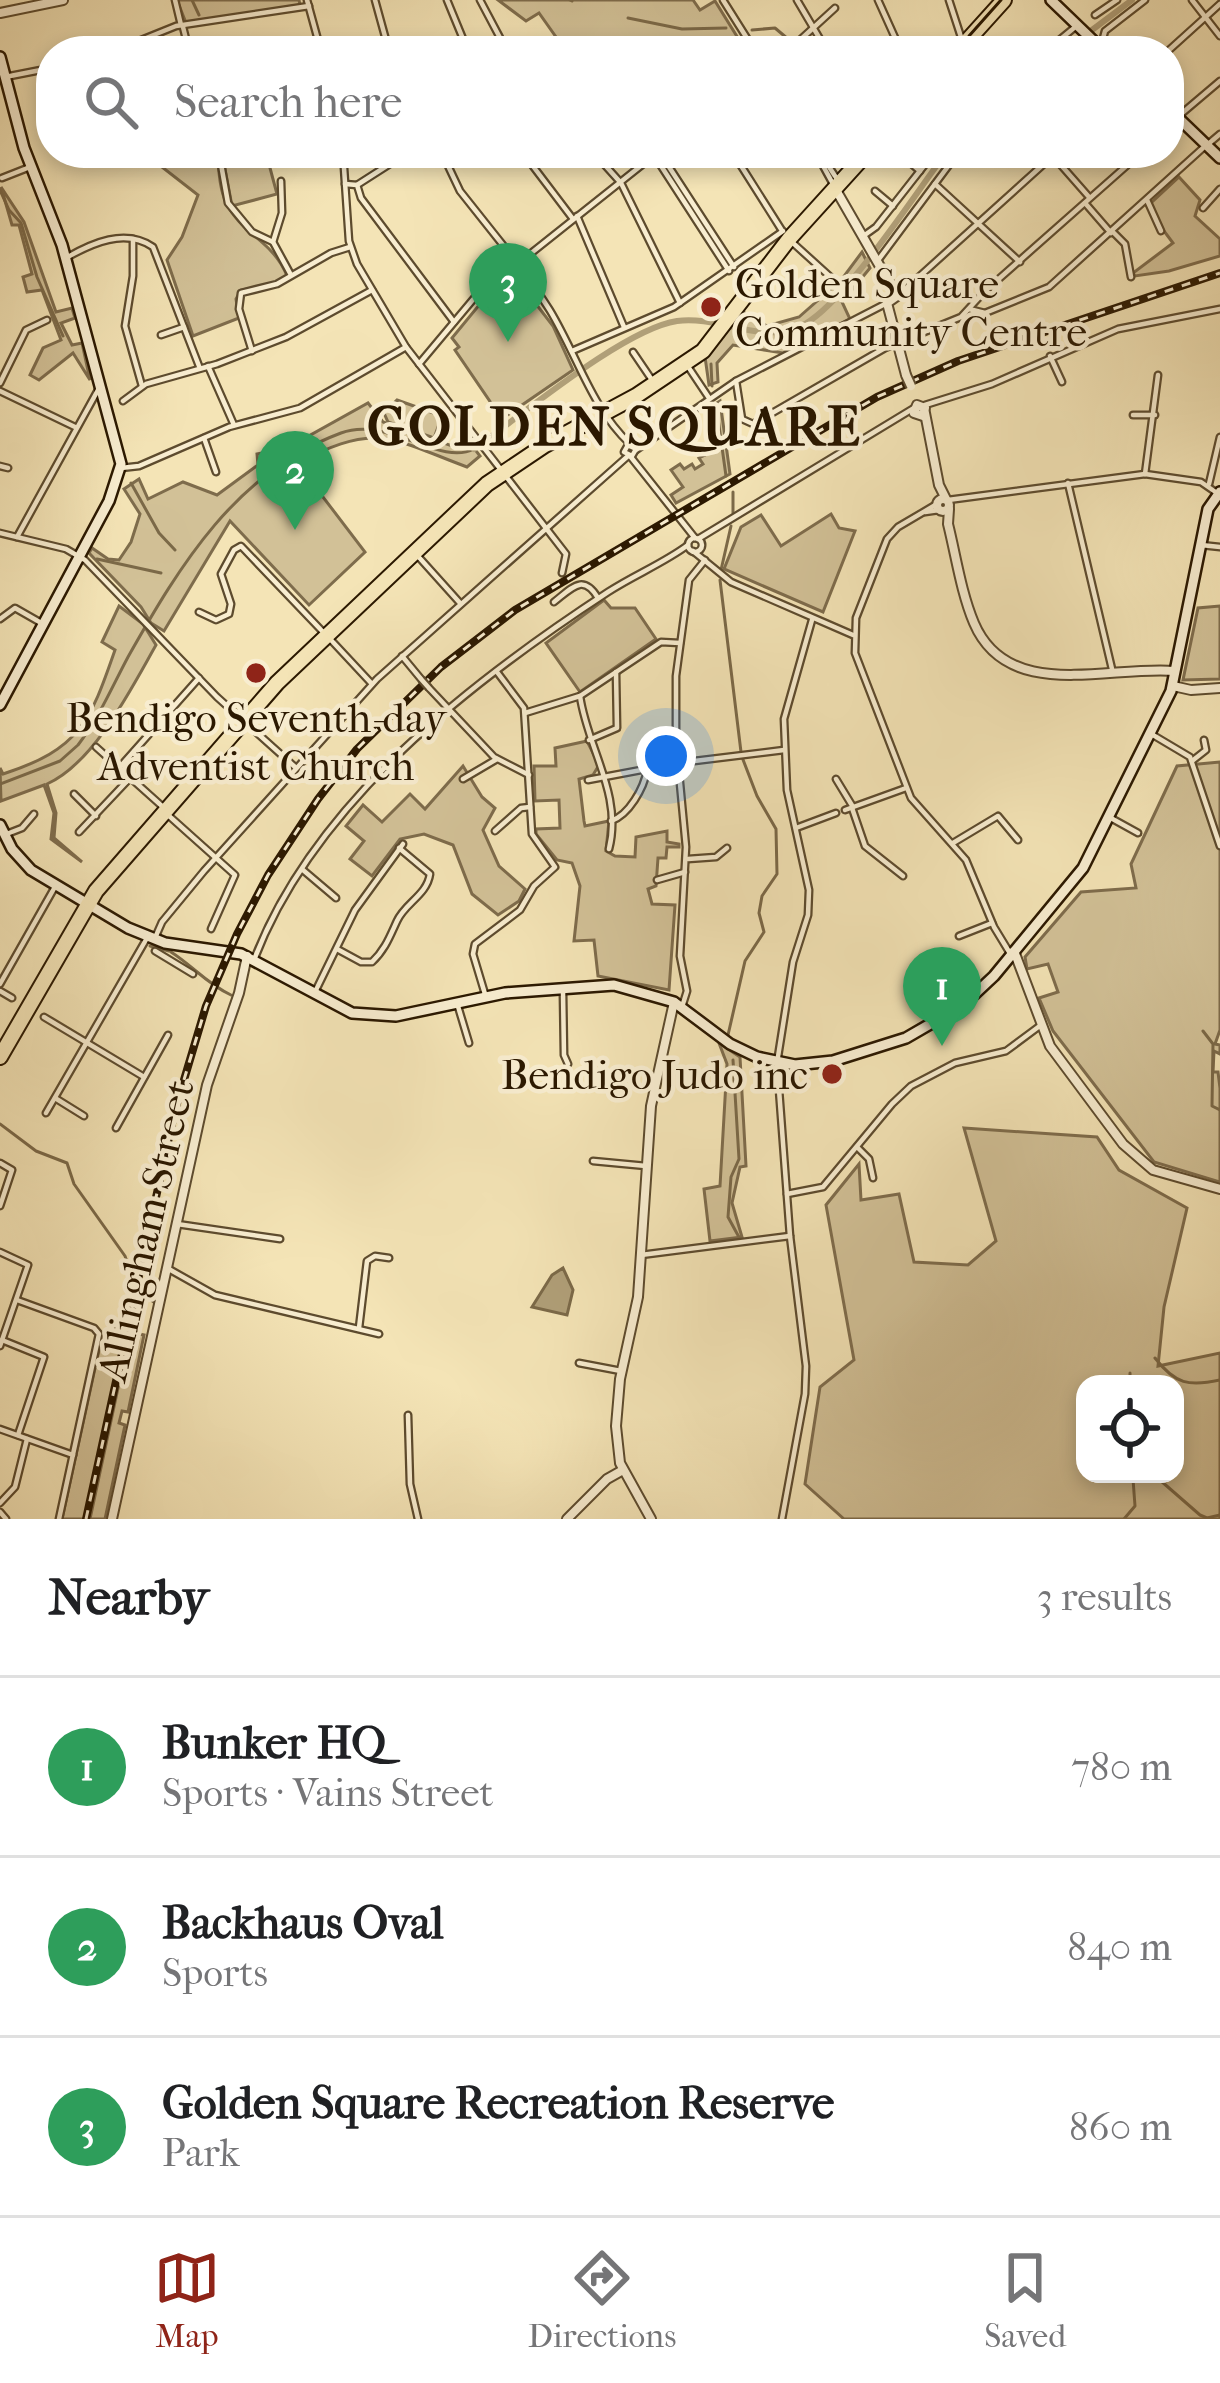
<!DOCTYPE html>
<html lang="en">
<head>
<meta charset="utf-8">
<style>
  body { margin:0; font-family:"IM FELL French Canon",serif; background:#f2f2f2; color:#202124 }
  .controls { position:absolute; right:36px; bottom:36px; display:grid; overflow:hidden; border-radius:24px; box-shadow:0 6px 18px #0003 }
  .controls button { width:108px; height:108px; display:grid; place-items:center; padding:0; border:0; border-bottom:3px solid #e0e0e0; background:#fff; color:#202124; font:60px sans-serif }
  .you { position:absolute; left:666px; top:756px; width:42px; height:42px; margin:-30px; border:9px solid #fff; border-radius:50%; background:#1a73e8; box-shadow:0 0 0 18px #1a73e833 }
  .badge { display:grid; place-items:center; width:78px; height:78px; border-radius:50%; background:#8f2418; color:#fff; font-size:39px; font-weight:700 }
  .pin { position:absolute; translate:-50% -99px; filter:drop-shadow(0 3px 6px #0008) }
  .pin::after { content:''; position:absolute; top:63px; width:42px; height:36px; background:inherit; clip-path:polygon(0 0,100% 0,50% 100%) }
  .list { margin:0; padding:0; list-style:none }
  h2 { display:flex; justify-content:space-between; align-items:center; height:156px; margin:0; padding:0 48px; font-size:51px }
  h2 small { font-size:39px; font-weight:400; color:#757577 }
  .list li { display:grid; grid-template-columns:78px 1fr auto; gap:36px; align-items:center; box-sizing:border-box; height:180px; padding:0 48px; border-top:3px solid #e0e0e0 }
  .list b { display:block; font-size:45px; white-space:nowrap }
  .list p { margin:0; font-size:39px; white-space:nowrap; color:#757577 }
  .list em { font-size:39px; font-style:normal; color:#757577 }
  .icon { flex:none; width:66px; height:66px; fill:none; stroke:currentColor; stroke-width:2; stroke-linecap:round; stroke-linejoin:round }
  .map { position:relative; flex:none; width:1220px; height:1519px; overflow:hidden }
  .search { position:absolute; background:#fff; box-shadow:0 6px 18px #0003; left:36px; right:36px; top:36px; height:132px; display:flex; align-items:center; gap:30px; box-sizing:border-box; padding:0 42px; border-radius:48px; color:#757577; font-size:45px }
  .sheet { height:696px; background:#fff }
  nav { display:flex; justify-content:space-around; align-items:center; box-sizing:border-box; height:168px; border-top:3px solid #e0e0e0; background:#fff; font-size:33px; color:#757577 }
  nav a { display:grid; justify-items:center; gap:6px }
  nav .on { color:#8f2418 }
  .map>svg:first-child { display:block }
  .green { fill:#d2c197; stroke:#7e6c4c; stroke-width:3; fill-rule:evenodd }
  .water { fill:#b09f78; stroke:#7b6948; stroke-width:3 }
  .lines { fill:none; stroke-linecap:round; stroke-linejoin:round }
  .stream { stroke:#7b6948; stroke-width:3 }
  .canal { stroke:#b09f78; stroke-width:6 }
  .minor-casing { stroke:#5d4b2e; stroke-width:9 }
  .tertiary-casing { stroke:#5d4b2e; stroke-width:12 }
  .secondary-casing { stroke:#2b1800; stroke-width:14 }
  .trunk-casing { stroke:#2b1800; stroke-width:18 }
  .minor { stroke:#f8edd0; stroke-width:4.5 }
  .tertiary { stroke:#f8edd0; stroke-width:8 }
  .secondary { stroke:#f8edd0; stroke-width:9 }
  .trunk { stroke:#f4e4b6; stroke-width:14 }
  .tram { stroke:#2b1800; stroke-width:3 }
  .rail-casing { stroke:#2b1800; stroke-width:8 }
  .rail { stroke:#f8edd0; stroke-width:3; stroke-dasharray:9; stroke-linecap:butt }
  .minor-bridge-casing { stroke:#5d4b2e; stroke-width:9; stroke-linecap:butt }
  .tertiary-bridge-casing { stroke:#5d4b2e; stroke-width:12; stroke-linecap:butt }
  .minor-bridge { stroke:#f8edd0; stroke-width:4.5 }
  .tertiary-bridge { stroke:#f8edd0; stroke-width:8 }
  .poi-dot { fill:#8f2418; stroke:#f8edd0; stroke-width:4.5 }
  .labels { text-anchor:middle; stroke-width:9; stroke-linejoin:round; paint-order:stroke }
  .poi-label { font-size:42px; fill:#2b1800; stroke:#f8edd0; text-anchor:start }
  .street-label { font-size:42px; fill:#2b1800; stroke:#f8edd0 }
  .district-label { font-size:54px; font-weight:bold; letter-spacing:3px; fill:#2b1800; stroke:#f8edd0 }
</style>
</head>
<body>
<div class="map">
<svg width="1220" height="1519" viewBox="0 0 1220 1519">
  <rect width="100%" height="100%" fill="#f4e4b6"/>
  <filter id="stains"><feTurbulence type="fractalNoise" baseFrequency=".00167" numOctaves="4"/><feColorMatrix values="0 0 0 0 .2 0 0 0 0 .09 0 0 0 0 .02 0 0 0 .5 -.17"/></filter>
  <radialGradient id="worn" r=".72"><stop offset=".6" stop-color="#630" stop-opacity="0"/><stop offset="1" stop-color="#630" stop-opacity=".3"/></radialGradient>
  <g class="green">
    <polygon points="177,0 299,0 300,5 186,23"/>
    <polygon points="498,0 693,0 700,10 715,1 746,51 566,51 539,13 526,21"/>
    <path d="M144 153H217C219 168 219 188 226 202 240 234 273 240 287 276L273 284 241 290 236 299 239 318 193 336 167 260 182 237 198 195Z"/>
    <polygon points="222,153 266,153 277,194 232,206"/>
    <polygon points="1179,177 1200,200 1195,216 1220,239 1220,256 1169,271 1135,276 1133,273 1173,243 1158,223 1151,203"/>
    <polygon points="1,187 24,222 56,312 72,308 75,318 61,323 72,345 82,343 90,380 73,353 39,380 30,375 43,348 61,340 42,290 27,292 23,277 32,274 19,225 12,225"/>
    <polygon points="862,252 870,268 842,302 850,319 783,353 733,345 717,363 718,382 709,385 705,357 743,312 767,326 799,317 842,279"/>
    <polygon points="513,274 553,326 573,370 503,418 495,417 491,403 455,350 459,347 452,338 489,293"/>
    <polygon points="397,400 442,416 434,438 388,422 384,413"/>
    <polygon points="720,401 730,474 676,503 671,495 683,487 671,470 680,464 684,469 692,464 695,469 703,464 699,458 707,454 709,439 715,437 712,406"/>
    <path d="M368 403 383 422 452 446 467 439 480 456 467 467C387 437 378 422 297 463L365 552 309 605 230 521 164 631 151 623 141 607 89 553 92 548 108 559 119 560 131 542 140 514 124 489 139 479 148 499 183 482 217 495 258 465 257 454 287 448Z"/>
    <polygon points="831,514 839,528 855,531 823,612 724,569 741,527 761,515 781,546"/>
    <polygon points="604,600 611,608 635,608 656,639 580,692 546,643"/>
    <path d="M119 606 143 624 156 645C131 689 94 763 47 784L56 813 54 838 82 862 51 839 54 813 44 785 1 801 0 768 3 774C80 749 90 722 115 650L102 642Z"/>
    <polygon points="1220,606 1220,679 1183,680 1198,608"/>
    <polygon points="587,741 599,765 593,775 579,779 584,821 585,826 609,821 606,851 615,856 635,857 636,837 667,831 667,842 679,844 679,847 667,847 666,858 658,858 656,886 648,889 652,904 675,905 669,990 598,976 594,940 574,941 580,886 572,863 557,860 536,834 536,829 560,828 559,800 535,801 534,766 556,766 555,748"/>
    <polygon points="1220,762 1220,1030 1215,1044 1220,1045 1220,1054 1214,1051 1213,1072 1218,1072 1220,1088 1220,1182 1154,1162 1053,1031 1039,998 1058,992 1048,964 1027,969 1025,957 1081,892 1136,888 1131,864 1177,766"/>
    <polygon points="463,766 482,797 495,808 483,830 499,866 525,889 519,901 498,915 472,894 453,845 424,834 400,839 372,876 350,859 364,841 346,826 363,805 382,822 410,794 425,809"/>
    <polygon points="719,1043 740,1057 746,1166 740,1167 732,1203 742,1237 710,1241 704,1189 720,1186 727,1064"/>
    <path d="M964 1128 1097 1137 1119 1170 1187 1208 1164 1307 1158 1366 1220 1353V1519H844L805 1484 820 1387 854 1360 826 1205 859 1164 861 1200 899 1194 914 1262 968 1265 996 1241ZM1085 1384H1175V1474H1085Z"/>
    <polygon points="111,1327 125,1332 85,1519 62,1519 99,1350 105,1350"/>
    <polygon points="130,1332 144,1335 128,1412 122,1411 119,1423 125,1425 105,1519 90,1519"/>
  </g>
  <polygon class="water" points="563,1268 573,1290 567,1315 532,1307 552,1275"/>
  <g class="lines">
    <g class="stream">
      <polyline points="192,0 199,15"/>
      <polyline points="570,0 572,1"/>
      <polyline points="628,18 682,29 726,28"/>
      <polyline points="752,30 775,28 788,39"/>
      <polyline points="0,190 9,210 21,223 37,277 63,336"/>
      <polyline points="711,364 712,386"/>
      <polyline points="716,404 726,476"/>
      <polyline points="131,483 159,533 175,550"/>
      <polyline points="733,492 733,513"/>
      <polyline points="97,559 161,573"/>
      <polyline points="721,570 731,526"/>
      <polyline points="720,580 741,752"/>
      <path d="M0 784 60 761 78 745C99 718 112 687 128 657 180 565 236 472 341 433 388 415 439 467 474 449"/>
      <polyline points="150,946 169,951"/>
      <path d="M171 952C193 966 207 984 231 995"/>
      <polyline points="1203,1031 1213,1044 1212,1106 1220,1110"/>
      <polyline points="728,1035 745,961 764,932 759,913 762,896 777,874 776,829 757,796 742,757"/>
      <polyline points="733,1060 739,1159 731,1177 728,1217 740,1239"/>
      <polyline points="0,1124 36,1151 67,1163 74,1184 125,1256 134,1282"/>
      <polyline points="142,1293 155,1303"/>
      <path d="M1155 1358C1175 1384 1189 1387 1220 1380"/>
      <polyline points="1130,1384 1130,1373"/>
      <polyline points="1153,1474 1200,1515 1207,1518 1220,1515"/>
      <polyline points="1124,1519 1135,1506 1133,1479"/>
    </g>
    <g class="canal">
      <polyline points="1064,51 1132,0"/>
      <path d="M474 449C522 415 624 329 677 321 721 315 762 347 805 324 847 300 914 195 946 153"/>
    </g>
    <g class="minor-casing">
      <g id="minor">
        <polyline points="175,0 181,25"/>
        <polyline points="307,0 321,51"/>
        <polyline points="375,0 389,51"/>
        <polyline points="447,0 468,51"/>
        <polyline points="480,0 507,51"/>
        <polyline points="723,0 755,51"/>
        <polyline points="797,0 827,51"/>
        <polyline points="878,0 901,51"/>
        <polyline points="949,0 962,40"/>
        <polyline points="1192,0 1220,36"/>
        <polyline points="1095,15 1117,0"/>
        <polyline points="183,27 189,51"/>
        <polyline points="1102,42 1105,31 1145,0"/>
        <polyline points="114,51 176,26 309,6"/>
        <polyline points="788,51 835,8"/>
        <polyline points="1046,51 1074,28"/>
        <polyline points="1078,51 1093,45"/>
        <polyline points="1168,51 1220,4"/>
        <polyline points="5,77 51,68"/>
        <polyline points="1174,120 1220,81"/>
        <polyline points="1169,123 1170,117"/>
        <polyline points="1169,129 1181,120"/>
        <polyline points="1207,145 1220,134"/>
        <polyline points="219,153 228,203 252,232 273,242 291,275"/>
        <polyline points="343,153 349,241 357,264 406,347 566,554 562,573"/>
        <polyline points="442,153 460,191 514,259"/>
        <polyline points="523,153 573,219"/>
        <polyline points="594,153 621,183 680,303"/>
        <polyline points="660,153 734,267"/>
        <polyline points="733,153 781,229"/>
        <polyline points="816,153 833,184"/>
        <polyline points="820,153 837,179"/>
        <polyline points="899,153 920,171"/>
        <polyline points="654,155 729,271"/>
        <polyline points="1053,156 1089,197"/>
        <polyline points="2,178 30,167"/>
        <polyline points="345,184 357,185 361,198 454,322"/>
        <polyline points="935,184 1020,262"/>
        <polyline points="357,185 407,153"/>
        <polyline points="875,191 893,206"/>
        <polyline points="1147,200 1161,231"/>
        <polyline points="1085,203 1111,233"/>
        <polyline points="1203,208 1220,189"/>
        <polyline points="577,216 624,327"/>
        <polyline points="1112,231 1125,244 1131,277"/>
        <polyline points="862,237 876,227 934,153"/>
        <polyline points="133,239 133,276 125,326 142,386"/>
        <polyline points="273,242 282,213 281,181"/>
        <polyline points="793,243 836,282"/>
        <path d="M66 258C92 243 125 228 153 247L199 366"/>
        <polygon points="516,258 520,264 515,268 510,263"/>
        <polyline points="879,259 958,153"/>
        <polyline points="520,262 657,153"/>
        <path d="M516 268C570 317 578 395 630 444"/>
        <polyline points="900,294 1056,153"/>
        <polyline points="969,309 985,313 1049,287 1203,148"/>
        <polyline points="161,335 184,327"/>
        <polyline points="252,351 239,309 241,293 277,284 331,253 350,247"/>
        <polyline points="572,351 674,307 783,231"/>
        <polyline points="633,352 652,380"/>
        <polyline points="1050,356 1062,382"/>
        <polyline points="419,364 481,290 510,264"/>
        <polyline points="208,366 234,425"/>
        <polyline points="689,368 709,398"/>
        <polyline points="736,381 742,419 753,424 885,348 961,317 984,292 1141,153"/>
        <polyline points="0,383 26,330 47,320"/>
        <polyline points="0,391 75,427"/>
        <polyline points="123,401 146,384 217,364 286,337 372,290"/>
        <polyline points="925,405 992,384 1118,329 1220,309"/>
        <polyline points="1133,415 1155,415"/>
        <polyline points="204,438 216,472"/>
        <polygon points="628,445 636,449 632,456 624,452"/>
        <polyline points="636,450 736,381 887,303"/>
        <polyline points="630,456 695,538"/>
        <polyline points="0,466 8,468"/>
        <polyline points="121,468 139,466 229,427 300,408 406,347"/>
        <polyline points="1145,474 1158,375"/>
        <polyline points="1068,483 1112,669"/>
        <polyline points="1209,484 1220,437"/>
        <polyline points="948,500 1145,474 1201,482 1217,493"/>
        <polyline points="937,504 898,527 887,539 856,618 855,653 911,798 966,860 994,927 1011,955"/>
        <polyline points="925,512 939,510"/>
        <polyline points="0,533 66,549 85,560 217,697 295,767"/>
        <polyline points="17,537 98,390"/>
        <circle cx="695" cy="545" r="7"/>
        <polyline points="698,539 914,408"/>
        <polyline points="1201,545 1220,547"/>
        <polyline points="693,551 731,582 853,635"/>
        <polyline points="416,554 460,603"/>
        <path d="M554 602C572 588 583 573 598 598"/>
        <polyline points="199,612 216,620 229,614 231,604 221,574 234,550 241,546 323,632"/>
        <polyline points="0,619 15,608 43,624"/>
        <polyline points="331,640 372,684"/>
        <polyline points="402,656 421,679"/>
        <polyline points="429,688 494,757 529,775"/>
        <path d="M580 696C587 747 623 795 609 849"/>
        <polyline points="525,713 580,696 661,642 680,643"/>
        <polyline points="1153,735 1190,757 1220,846"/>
        <polyline points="589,740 617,728 616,672"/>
        <polyline points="96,747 163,807"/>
        <polyline points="1192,761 1206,750 1204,740"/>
        <polyline points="119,768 199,678"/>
        <polyline points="463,779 497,759"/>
        <polyline points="836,779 853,807"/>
        <polyline points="588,780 678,763 784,750"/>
        <polyline points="74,794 96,816"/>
        <polyline points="852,808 865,846 903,876"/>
        <polyline points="845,810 906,788"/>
        <polyline points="168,815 235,875 211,929"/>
        <polyline points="1109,817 1138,833"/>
        <path d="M611 821C629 815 644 788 647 770"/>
        <polyline points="796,828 836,813"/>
        <polyline points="495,831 521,808 530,807"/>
        <polyline points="79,832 130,778"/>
        <polyline points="4,835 22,828 34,814"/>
        <polyline points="953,843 998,816 1018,840"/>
        <polyline points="688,859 716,857 727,848"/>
        <polyline points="303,870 336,898"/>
        <polyline points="657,880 685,872"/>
        <polyline points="959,936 992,923"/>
        <polyline points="155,938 162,922 204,871 377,679 628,456"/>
        <path d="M337 949 361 962H372C385 950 390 936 397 921 405 903 427 895 430 874L399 848"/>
        <polyline points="155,951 193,974"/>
        <path d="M254 960C314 802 472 681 608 592 634 575 664 563 688 545"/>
        <polyline points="0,984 56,885"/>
        <polyline points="316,990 355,910 403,844"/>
        <polyline points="0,991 12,998"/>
        <polyline points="563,992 564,1055 568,1064"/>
        <polyline points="485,994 473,954 475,944 520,910 534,886 555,867 532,834 524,708 497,672"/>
        <polyline points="457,1003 469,1043"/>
        <polyline points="682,1007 687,991 680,956 686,847 676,741 676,676 689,580 705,560"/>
        <polyline points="44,1017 144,1077"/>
        <polyline points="55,1098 84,1116"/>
        <polyline points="46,1113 147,938"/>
        <polyline points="116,1128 168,1035"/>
        <polyline points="857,1147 869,1159 873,1178"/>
        <polyline points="593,1161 646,1166"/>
        <polyline points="0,1163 12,1170 0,1206"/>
        <polyline points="787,1194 823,1187 892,1104 911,1086 955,1063 1006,1051 1041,1025"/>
        <polyline points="177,1224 280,1239"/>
        <polyline points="0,1252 28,1265 0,1346"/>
        <polyline points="641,1255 790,1236"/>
        <polyline points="167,1268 215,1295 379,1334"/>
        <polyline points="17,1300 94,1328 99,1334 59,1519"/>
        <polyline points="359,1328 367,1261 375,1256 389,1258"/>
        <polyline points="2,1340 44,1357 18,1435"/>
        <polyline points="579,1363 621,1371"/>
        <polyline points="408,1415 410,1484 418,1519"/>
        <polyline points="0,1429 73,1455"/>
        <polyline points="0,1503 15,1487 27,1439"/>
        <polyline points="0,1512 6,1519"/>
        <polyline points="782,1519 805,1394 806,1366 790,1236 777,1063 793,962 808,915 809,890 787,790 784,719 812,620"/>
      </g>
    </g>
    <g class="tertiary-casing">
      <g id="tertiary">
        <polyline points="0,13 63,0"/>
        <polyline points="836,190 897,296 887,303 906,375"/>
        <polygon points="917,405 925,408 923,416 914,413"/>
        <polyline points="925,413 939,485 946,499"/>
        <circle cx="943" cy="505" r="6"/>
        <path d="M949 509 948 524C956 556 961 592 974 623 1008 703 1109 665 1175 671"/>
        <polyline points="1173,686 1191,690 1220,688"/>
        <polyline points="1014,951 1050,1046 1123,1144 1153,1170 1220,1189"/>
        <polyline points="112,1519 207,1085 239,993 247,956"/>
        <polyline points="567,1519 607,1479 623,1470"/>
        <polyline points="651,1519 620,1463 616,1426 620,1379 638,1297 651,1106 674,1002"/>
      </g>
    </g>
    <g class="secondary-casing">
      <g id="secondary">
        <polyline points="1051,0 1104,51"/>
        <polyline points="0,57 24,148 62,245 121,464 109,501 0,705"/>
        <polyline points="1169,109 1220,158"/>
        <polyline points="0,825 12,849 31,870 128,928 165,943 241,954 352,1013 396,1016 505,993 614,985 674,1002 730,1044 757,1057 795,1065 833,1061 906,1038 963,1005 994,976 1083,868 1171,691 1208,509 1220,492"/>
      </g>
    </g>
    <g class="trunk-casing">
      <g id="trunk">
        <polyline points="958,51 1004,0"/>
        <polyline points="0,1057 96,891 277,683 487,484 545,445 636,396 703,351 789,239 867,153"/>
      </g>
    </g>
    <use href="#minor" class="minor"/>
    <use href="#tertiary" class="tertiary"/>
    <use href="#secondary" class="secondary"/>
    <use href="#trunk" class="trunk"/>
    <polyline class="tram" points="974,51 969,36 1001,0"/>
    <g class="rail-casing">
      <polyline id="rail" points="86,1519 175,1110 206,1006 237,934 268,875 318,799 357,749 441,667 515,610 877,397 958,361 1220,273"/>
    </g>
    <use href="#rail" class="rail"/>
    <g class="minor-bridge-casing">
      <polyline id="minor-bridge" points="421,679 429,688"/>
    </g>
    <g class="tertiary-bridge-casing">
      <polyline id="tertiary-bridge" points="906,375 911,386"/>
    </g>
    <use href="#minor-bridge" class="minor-bridge"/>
    <use href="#tertiary-bridge" class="tertiary-bridge"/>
  </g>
  <g class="poi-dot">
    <circle cx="711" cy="307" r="12"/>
    <circle cx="256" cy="673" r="12"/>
    <circle cx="832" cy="1074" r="12"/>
  </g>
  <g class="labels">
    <g class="poi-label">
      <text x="735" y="298">Golden Square<tspan x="735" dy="48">Community Centre</tspan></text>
      <text x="256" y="732" text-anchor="middle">Bendigo Seventh-day<tspan x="256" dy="48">Adventist Church</tspan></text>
      <text x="808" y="1089" text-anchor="end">Bendigo Judo inc</text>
    </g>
    <g class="street-label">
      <text transform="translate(145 1230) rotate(-77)" y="15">Allingham Street</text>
    </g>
    <g class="district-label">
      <text x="615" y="445">GOLDEN SQUARE</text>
    </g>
  </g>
  <rect width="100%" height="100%" filter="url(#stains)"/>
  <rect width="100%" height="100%" fill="url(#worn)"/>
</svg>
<div class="controls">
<button><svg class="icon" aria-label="locate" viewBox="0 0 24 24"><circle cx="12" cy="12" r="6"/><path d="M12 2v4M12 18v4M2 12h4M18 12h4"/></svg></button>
</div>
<div class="you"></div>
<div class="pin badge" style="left:942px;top:1046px;background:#2e9e5b">1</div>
<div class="pin badge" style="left:295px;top:530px;background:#2e9e5b">2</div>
<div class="pin badge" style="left:508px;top:342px;background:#2e9e5b">3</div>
<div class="search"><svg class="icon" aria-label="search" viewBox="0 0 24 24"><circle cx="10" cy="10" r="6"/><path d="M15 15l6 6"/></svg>Search here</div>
</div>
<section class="sheet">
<h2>Nearby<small>3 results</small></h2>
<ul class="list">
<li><span class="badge" style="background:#2e9e5b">1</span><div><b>Bunker HQ</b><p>Sports · Vains Street</p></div><em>780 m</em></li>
<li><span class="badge" style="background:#2e9e5b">2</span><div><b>Backhaus Oval</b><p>Sports</p></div><em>840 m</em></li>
<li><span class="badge" style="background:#2e9e5b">3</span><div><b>Golden Square Recreation Reserve</b><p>Park</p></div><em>860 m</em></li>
</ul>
</section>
<nav>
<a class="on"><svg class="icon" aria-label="map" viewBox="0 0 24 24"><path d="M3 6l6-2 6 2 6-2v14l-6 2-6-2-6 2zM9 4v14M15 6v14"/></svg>Map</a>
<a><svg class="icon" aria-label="directions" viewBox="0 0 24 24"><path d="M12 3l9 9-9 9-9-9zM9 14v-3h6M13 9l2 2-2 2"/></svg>Directions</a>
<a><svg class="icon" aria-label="saved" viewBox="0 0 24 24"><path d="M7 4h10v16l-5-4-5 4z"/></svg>Saved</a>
</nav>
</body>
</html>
